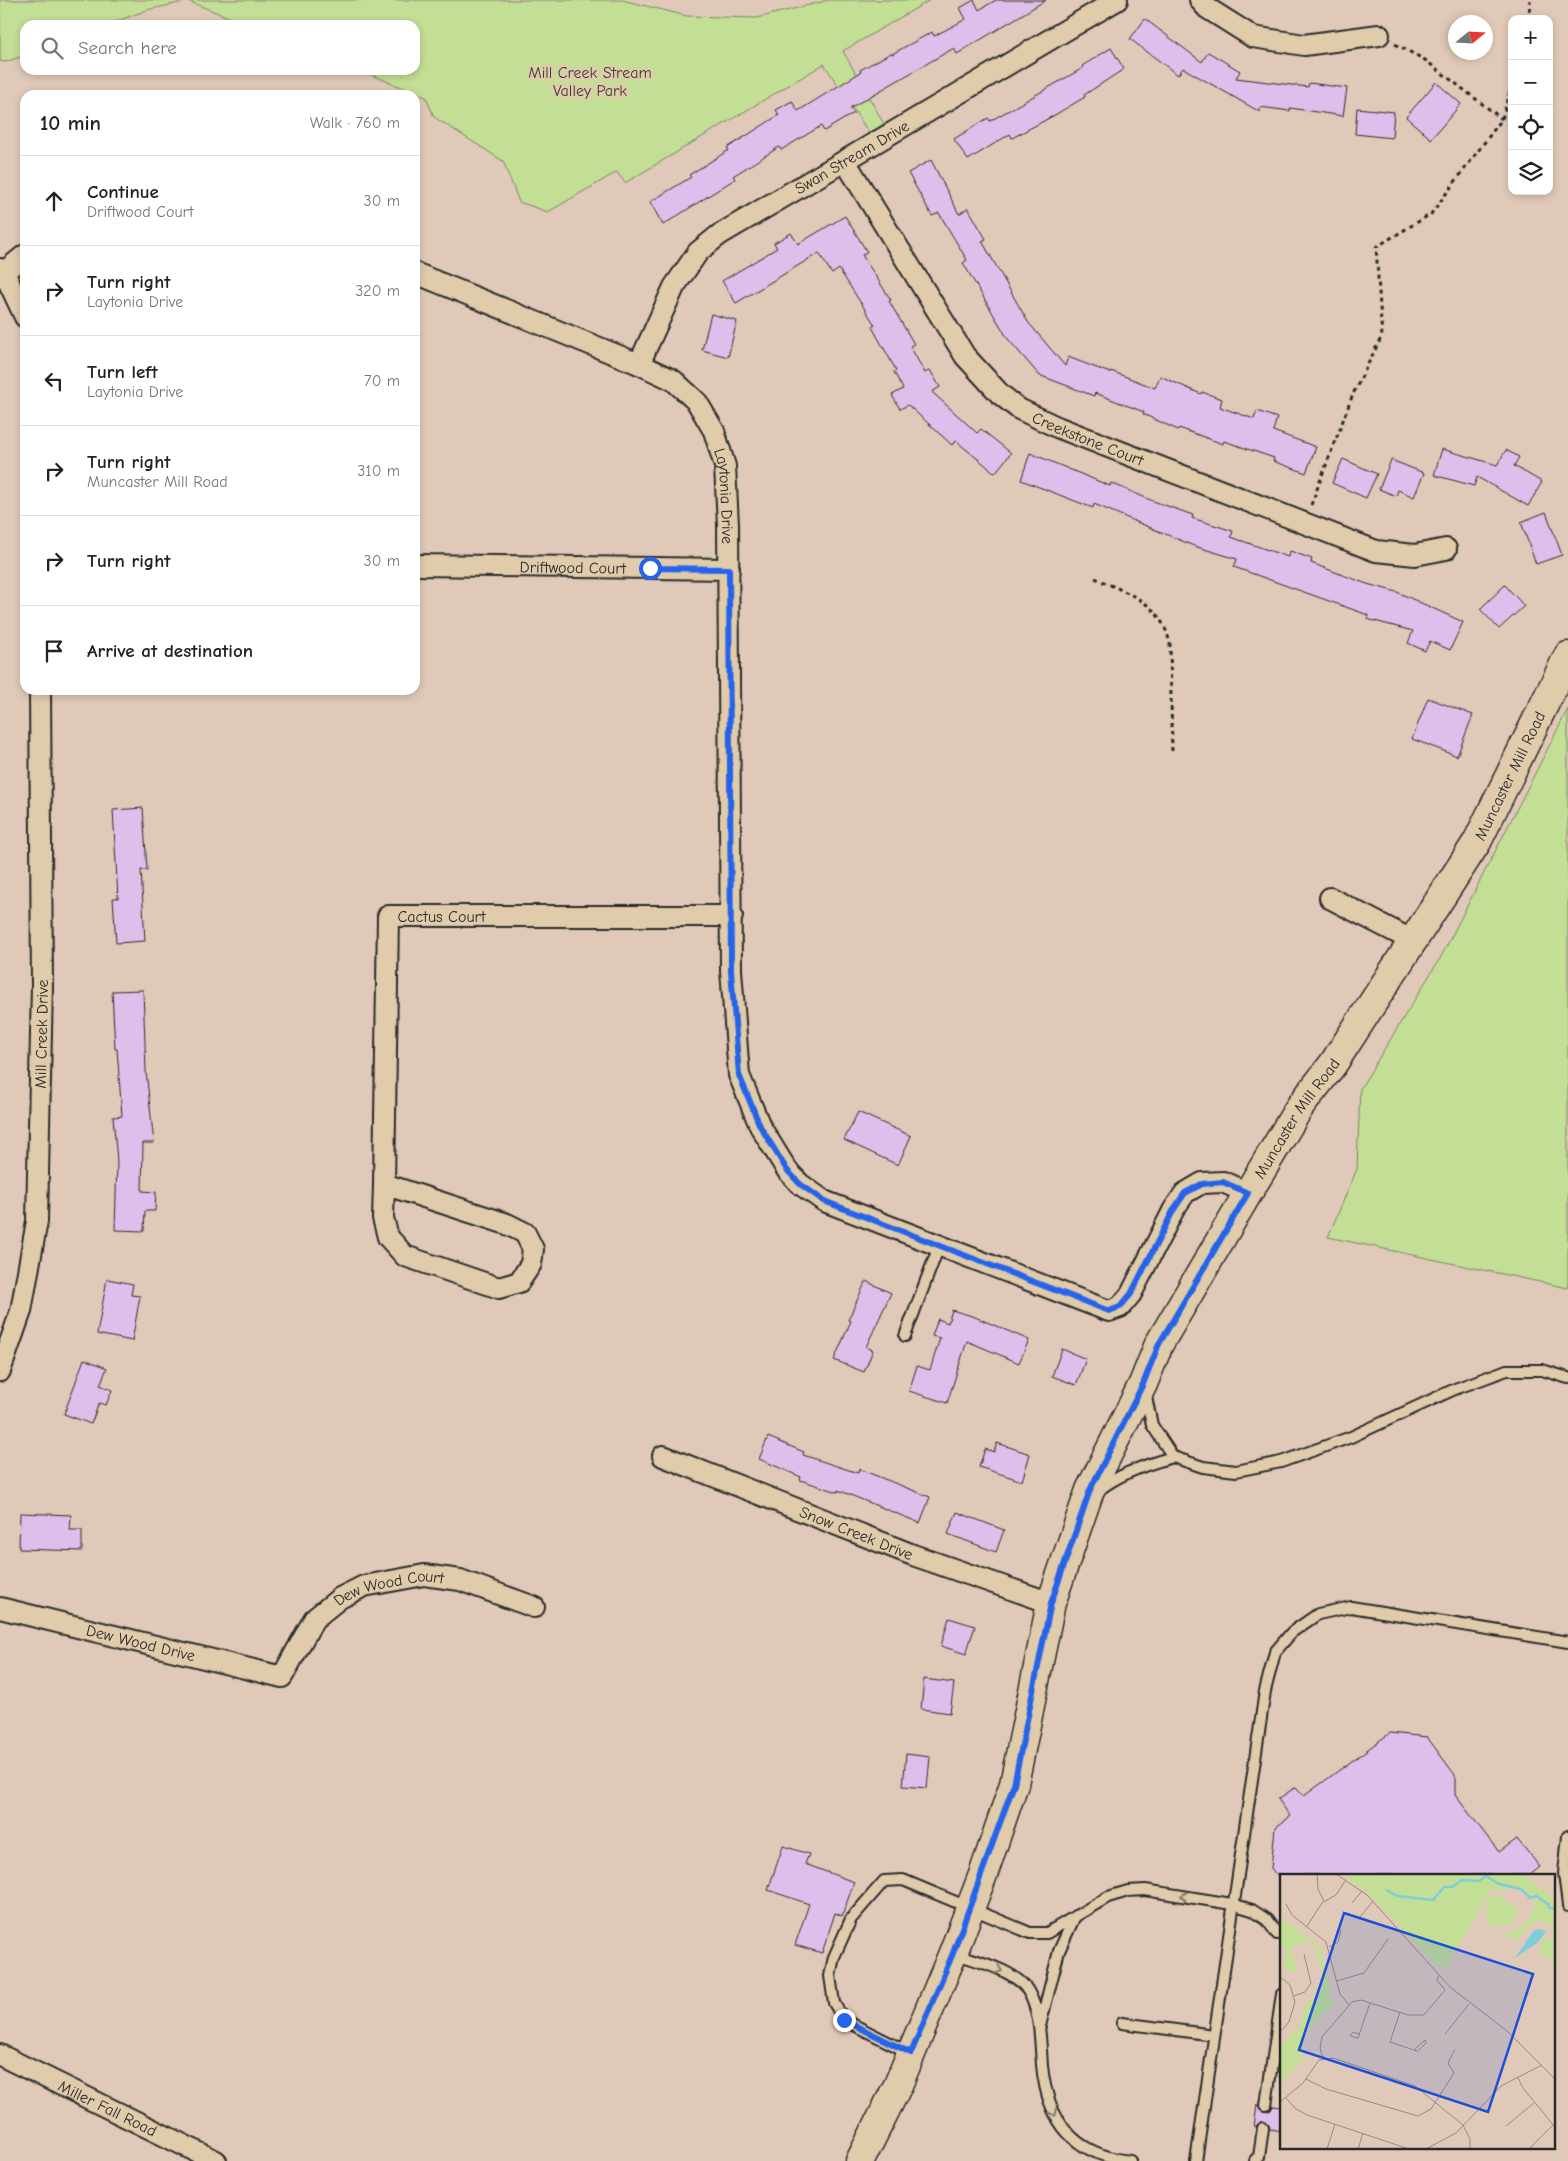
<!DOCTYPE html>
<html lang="en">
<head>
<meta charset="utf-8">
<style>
  body { margin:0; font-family:"Comic Neue",sans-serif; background:#f6f6f6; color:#222 }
  .controls { position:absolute; right:15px; top:15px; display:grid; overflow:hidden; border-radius:10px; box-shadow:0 2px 8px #0003 }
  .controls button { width:45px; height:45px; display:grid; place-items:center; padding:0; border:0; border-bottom:1px solid #e0e0e0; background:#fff; color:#222; font:25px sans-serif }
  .compass { position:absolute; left:1448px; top:15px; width:45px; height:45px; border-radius:50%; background:#fff; box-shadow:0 2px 8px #0003; rotate:72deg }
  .stop { position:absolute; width:15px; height:15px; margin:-11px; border:4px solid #2563eb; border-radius:50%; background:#fff }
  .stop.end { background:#2563eb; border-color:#fff; box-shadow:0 1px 5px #0008 }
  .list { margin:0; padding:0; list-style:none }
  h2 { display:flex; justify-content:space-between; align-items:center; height:65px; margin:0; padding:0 20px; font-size:21px }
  h2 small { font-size:16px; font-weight:400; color:#767676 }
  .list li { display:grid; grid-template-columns:32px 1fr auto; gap:15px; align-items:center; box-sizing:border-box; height:90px; padding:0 20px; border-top:1px solid #e0e0e0 }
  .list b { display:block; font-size:19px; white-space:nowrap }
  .list p { margin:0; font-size:16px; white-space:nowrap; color:#767676 }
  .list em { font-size:16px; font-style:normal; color:#767676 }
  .icon { flex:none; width:28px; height:28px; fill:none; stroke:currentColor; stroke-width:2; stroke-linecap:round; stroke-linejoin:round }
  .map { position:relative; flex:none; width:1568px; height:2161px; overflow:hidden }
  .search { position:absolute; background:#fff; box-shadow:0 2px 8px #0003; left:20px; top:20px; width:400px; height:55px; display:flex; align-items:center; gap:12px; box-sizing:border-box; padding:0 18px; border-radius:15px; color:#767676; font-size:19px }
  .panel { position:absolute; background:#fff; box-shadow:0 2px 8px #0003; left:20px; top:90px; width:400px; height:605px; border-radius:15px }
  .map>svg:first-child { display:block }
  .green { fill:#c3de95; stroke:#778460 }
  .building { fill:#debeeb; stroke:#2b2b2b }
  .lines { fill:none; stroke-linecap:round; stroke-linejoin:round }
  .service-casing { stroke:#2b2b2b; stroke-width:14 }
  .minor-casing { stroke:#2b2b2b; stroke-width:24 }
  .secondary-casing { stroke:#2b2b2b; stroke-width:31 }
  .path { stroke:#2b2b2b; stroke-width:3; stroke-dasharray:4 4; stroke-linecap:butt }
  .service { stroke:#e0ccab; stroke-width:10 }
  .minor { stroke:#e0ccab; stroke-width:20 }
  .secondary { stroke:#e0ccab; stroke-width:28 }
  .oneway { stroke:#867c6b }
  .route { stroke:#2563eb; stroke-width:6 }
  .labels { text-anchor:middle; stroke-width:5; stroke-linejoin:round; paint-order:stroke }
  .park-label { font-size:16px; fill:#3a3d36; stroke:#e0ccab }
  .street-label { font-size:16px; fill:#2b2b2b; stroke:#e0ccab }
  .inset-river { fill:none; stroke:#7eceda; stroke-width:2.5 }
  .inset-road { fill:none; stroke:#988a80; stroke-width:1 }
  .view { fill:#1d4ed8; fill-opacity:0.15; stroke:#1d4ed8; stroke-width:2.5 }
  .inset-edge { fill:none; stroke:#2b2b2b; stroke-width:2.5 }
</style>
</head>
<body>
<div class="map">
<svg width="1568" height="2161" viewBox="0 0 1568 2161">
  <rect width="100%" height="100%" fill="#e0c9b8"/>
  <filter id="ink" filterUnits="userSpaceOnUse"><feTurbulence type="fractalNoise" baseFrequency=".02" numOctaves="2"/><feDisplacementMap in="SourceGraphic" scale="10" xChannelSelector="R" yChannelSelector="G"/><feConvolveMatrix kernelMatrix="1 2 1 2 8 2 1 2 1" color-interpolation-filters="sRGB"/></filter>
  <g filter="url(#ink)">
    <g class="green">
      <polygon points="0,0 622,0 687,16 757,18 829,0 930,0 843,51 884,124 869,133 824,64 625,183 617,172 548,212 519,202 503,161 434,117 426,97 359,70 415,70 415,25 248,25 188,1 147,10 107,25 25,25 25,55 6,62 0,61"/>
      <polygon points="1568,709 1568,1288 1328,1237 1357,1169 1360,1089 1442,955"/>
    </g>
    <g class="building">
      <polygon points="974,0 979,10 996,0 1046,0 957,54 954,48 850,108 854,113 824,131 821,126 781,150 779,147 733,176 735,179 663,225 650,202 691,177 689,175 729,150 727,148 779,115 776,110 792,101 798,111 861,72 860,70 891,53 892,54 932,32 934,36 966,19 960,8"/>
      <polygon points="1145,19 1202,62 1208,52 1240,71 1236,78 1308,87 1309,83 1347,88 1343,116 1290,108 1290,111 1260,107 1260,112 1183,68 1178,75 1130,39"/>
      <polygon points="1111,48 1124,69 1084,95 1085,97 1053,116 1012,138 1010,134 968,160 954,139 988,118 990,121 1083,68 1082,66"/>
      <polygon points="1436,82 1461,104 1431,139 1406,117"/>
      <polygon points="1357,108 1394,112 1392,138 1355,134"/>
      <polygon points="931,160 959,214 968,208 986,239 982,241 1028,322 1065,366 1068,357 1110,373 1111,371 1155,388 1160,376 1201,394 1202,392 1222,399 1220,407 1254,419 1257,411 1277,418 1273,431 1316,447 1306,473 1273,461 1274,458 1224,441 1223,444 1179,428 1178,430 1143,414 1144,412 1095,393 1094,396 1039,375 1008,339 963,263 967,260 939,213 932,216 908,173"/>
      <polygon points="845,216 867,252 862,255 891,300 889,301 914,344 910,346 925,373 930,370 940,387 932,392 977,433 981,429 1011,453 995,473 956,441 952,445 908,405 900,409 892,395 903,389 894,372 896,370 872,327 875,325 839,269 832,274 819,253 736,303 722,281 777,248 774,243 791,233 798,244"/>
      <polygon points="711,314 737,321 728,357 702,350"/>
      <polygon points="1442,449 1497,465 1506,450 1519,457 1514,466 1542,482 1528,506 1477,477 1474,486 1434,475"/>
      <polygon points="1030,453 1110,486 1111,483 1153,501 1193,515 1192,518 1233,531 1231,537 1288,557 1290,551 1312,559 1311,563 1367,584 1397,592 1463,622 1450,650 1430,641 1425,651 1408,643 1413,631 1367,619 1368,615 1234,567 1237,559 1194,546 1094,504 1093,508 1021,480"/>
      <polygon points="1343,459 1377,474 1366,498 1332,483"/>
      <polygon points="1391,460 1424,473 1414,497 1398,490 1396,496 1379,489"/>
      <polygon points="1546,512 1562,555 1536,564 1521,522"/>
      <polygon points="1505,585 1524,606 1499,629 1480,609"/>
      <polygon points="1428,698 1473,715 1457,756 1412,739"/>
      <polygon points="143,808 147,870 141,870 145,941 116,943 113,898 118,898 113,810"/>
      <polygon points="143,990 146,1071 154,1143 143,1143 142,1191 156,1192 155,1211 145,1211 144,1231 115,1230 117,1161 113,1117 122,1116 117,1049 115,1049 112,991"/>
      <polygon points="858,1112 911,1136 898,1165 844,1140"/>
      <polygon points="107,1279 133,1284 131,1295 140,1296 132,1341 97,1334"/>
      <polygon points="866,1281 891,1293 866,1347 873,1350 864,1372 834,1360 851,1321 848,1320"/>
      <polygon points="952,1310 975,1317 1029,1340 1019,1363 967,1341 947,1403 909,1391 917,1366 930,1370 940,1338 932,1336 938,1319 948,1323"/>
      <polygon points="1062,1349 1086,1359 1076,1385 1052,1376"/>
      <polygon points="84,1359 107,1368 100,1385 112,1390 106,1405 99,1403 91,1424 64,1414"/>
      <polygon points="768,1437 804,1452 803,1455 858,1473 859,1469 930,1497 920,1523 838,1490 838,1492 800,1480 801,1477 759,1459"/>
      <polygon points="997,1443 1030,1454 1022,1481 979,1467 985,1449 994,1452"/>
      <polygon points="957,1512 1004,1530 996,1552 948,1534"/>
      <polygon points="20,1513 71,1515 70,1530 82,1530 82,1551 19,1549"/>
      <polygon points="949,1618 975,1626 966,1654 941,1646"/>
      <polygon points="924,1679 954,1683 950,1713 921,1709"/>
      <polygon points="1390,1733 1427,1737 1455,1775 1455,1795 1499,1852 1517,1839 1540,1867 1530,1875 1276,1875 1271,1868 1275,1827 1290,1816 1278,1799 1296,1787 1304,1796"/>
      <polygon points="906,1754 930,1757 927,1788 903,1786"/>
      <polygon points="783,1846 809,1854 805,1864 854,1882 842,1916 835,1913 822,1953 795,1945 809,1904 768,1890"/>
      <polygon points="1257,2104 1266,2112 1271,2110 1273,2106 1282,2107 1282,2131 1270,2129 1269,2125 1264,2121 1254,2127"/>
    </g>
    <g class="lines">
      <g class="service-casing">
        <g id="service">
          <polyline points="905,1336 939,1246"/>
          <polyline points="1145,1392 1152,1425 1173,1457 1203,1467 1236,1471 1281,1462 1351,1437 1455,1389 1507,1370 1542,1370 1568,1378"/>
          <path d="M1099 1490C1119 1474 1147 1464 1173 1457"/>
          <polyline points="1568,1836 1564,1873 1568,1906"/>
          <path d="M954 1953C976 1961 1016 1970 1028 1991 1041 2013 1040 2041 1042 2065 1047 2120 1073 2155 1130 2161"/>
          <polyline points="1122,2023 1214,2035"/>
          <polyline points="1040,2026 1059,1951 1075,1916"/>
          <polyline points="910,2053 844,2020 834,2003 830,1976 834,1957 851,1919 884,1881 903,1880 1030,1933 1047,1933 1108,1897 1128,1891 1145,1890 1232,1904 1252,1910 1267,1920 1277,1934"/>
          <polyline points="1266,2105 1282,1994"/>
          <polyline points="1196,2161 1265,1691 1275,1652 1292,1632 1318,1614 1351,1607 1568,1642"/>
          <polyline points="1255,2161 1259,2157 1263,2128"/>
        </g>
      </g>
      <g class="minor-casing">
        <g id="minor">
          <polyline points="1200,0 1207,8 1253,37 1304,45 1379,35"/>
          <path id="s1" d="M845 161 965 356 1000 394 1019 409 1057 427 1376 551 1415 555 1446 549"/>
          <polyline points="0,269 4,272 25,317"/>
          <polyline points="4,272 25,255"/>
          <path id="s2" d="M415 273 639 364 673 380 697 402 714 431 725 466 728 525 731 970 739 1075 760 1126 787 1170 800 1184 824 1201 1109 1311 1120 1307 1131 1294 1174 1209 1185 1193 1202 1183 1223 1182 1248 1193"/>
          <path id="s3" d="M639 364 674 287 698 252 719 235 1117 0"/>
          <path id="s4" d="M415 565 729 569"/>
          <polyline points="1330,898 1413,941"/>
          <path id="s5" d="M384 1184 507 1224 525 1233 533 1249 531 1264 519 1282 499 1288 405 1256 388 1237 383 1218 384 1184 388 916H732"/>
          <path id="s6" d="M0 1371 21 1311 37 1221 42 985 40 690"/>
          <path id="s7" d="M663 1456 913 1555 1051 1603"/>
          <path id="s8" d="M0 1608 282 1677 314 1619 340 1598 364 1586 424 1575 460 1580 534 1607"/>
          <path id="s9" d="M0 2055 216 2161"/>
        </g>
      </g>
      <g class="secondary-casing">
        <g id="secondary">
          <path id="s10" d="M860 2161 898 2085 953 1953 984 1872 1014 1784 1051 1603 1090 1490 1143 1384 1159 1344 1248 1193 1299 1108 1333 1064 1477 842 1568 656"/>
        </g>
      </g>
      <g class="path">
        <polyline points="1529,19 1530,0"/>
        <polyline points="1395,44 1425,60 1502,119"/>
        <polyline points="1311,505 1353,394 1382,336 1376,247 1431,214 1502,119 1512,84"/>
        <path d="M1095 578C1131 595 1161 602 1170 644L1172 752"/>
      </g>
      <use href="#service" class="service"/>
      <use href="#minor" class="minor"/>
      <use href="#secondary" class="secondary"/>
    </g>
    <defs><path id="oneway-chevron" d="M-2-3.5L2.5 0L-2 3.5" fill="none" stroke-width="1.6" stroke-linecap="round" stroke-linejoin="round" transform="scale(1.25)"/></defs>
    <g class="oneway">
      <use href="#oneway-chevron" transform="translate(1184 1896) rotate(-171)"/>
      <use href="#oneway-chevron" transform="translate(999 1970) rotate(22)"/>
      <use href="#oneway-chevron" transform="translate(1054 2113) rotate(63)"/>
    </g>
  </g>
  <g class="lines" filter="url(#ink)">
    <polyline class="route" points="650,568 729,569 731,970 739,1075 760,1126 787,1170 800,1184 824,1201 1109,1311 1120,1307 1131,1294 1174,1209 1185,1193 1202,1184 1223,1182 1248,1193 1159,1344 1143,1384 1090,1490 1051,1603 1014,1784 953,1953 911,2053 844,2020"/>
  </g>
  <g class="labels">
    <g class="park-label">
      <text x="590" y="78">Mill Creek Stream<tspan x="590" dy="18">Valley Park</tspan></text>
    </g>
    <g class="street-label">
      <text dy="6" stroke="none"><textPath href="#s3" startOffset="308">Swan Stream Drive</textPath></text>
      <text dy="6" stroke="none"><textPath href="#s1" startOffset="380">Creekstone Court</textPath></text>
      <text dy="6" stroke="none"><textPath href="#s2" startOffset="412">Laytonia Drive</textPath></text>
      <text dy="6" stroke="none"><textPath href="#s4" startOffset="158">Driftwood Court</textPath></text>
      <text dy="6" stroke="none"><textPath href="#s10" startOffset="1542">Muncaster Mill Road</textPath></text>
      <text dy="6" stroke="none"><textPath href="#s5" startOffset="725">Cactus Court</textPath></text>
      <text dy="6" stroke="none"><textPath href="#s6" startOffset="342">Mill Creek Drive</textPath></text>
      <text dy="6" stroke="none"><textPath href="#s10" startOffset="1138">Muncaster Mill Road</textPath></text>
      <text dy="6" stroke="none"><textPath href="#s7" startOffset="208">Snow Creek Drive</textPath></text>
      <text dy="6" stroke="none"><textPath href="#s8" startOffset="441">Dew Wood Court</textPath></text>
      <text dy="6" stroke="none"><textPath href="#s8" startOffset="145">Dew Wood Drive</textPath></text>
      <text dy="6" stroke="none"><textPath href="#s9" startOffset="120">Miller Fall Road</textPath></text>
    </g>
  </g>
  <g transform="translate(1280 1874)">
    <rect width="275" height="275" fill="#e0c9b8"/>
    <path d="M72 0H244L275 26V54L263 47 254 48 237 66 222 61 241 54 253 38 254 25 239 14 219 17 212 14 165 95 153 88 88 19 67 6ZM215 20 238 35 234 50 207 53 206 27ZM0 43 17 56 23 51 19 57 40 72 48 104H55L48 106 53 134 40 142 25 160 22 188 0 209V171L18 155 21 150 14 145 22 147 27 129 37 121 43 104 34 71 27 67 14 72 11 77 18 97 13 99 3 92 7 77 0 70ZM265 63 275 68V87L258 79Z" fill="#c3de95"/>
    <path d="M261 55 266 58 257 69 235 84 254 56Z" fill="#7eceda"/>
    <path class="inset-river" d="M106 16 117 22 153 26 164 13H172L182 6 199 7 206 2 219 10 241 15 250 24 256 22 268 30 269 34 275 35"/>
    <path class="inset-road" d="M37 0 38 15 44 27M56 0 87 21 170 113 227 157 275 205M72 29 82 17M6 30 12 41 46 68 60 120 69 131M80 43 93 27M27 52 42 29 56 21 65 7M49 73 58 68 61 56M0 103 10 111 15 128 9 148 0 158M57 107 84 99 108 65M14 122 25 118 31 109 24 80M120 138 110 168 137 177H138L146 169 145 166 134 176M79 160 73 158 70 162 78 164 90 129M165 160 189 130M43 184 40 174 42 163 72 128 81 126 128 141H144L165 116 157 106 159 101M238 204 243 214 275 253M26 205 46 215 138 242 151 235 174 199 168 189 175 175M6 224 16 235 27 241 129 275M0 228 23 209 39 186 53 184 135 212 183 251 190 265V275M226 252 254 229M47 275 55 250M78 275 83 259M146 275 176 259 221 212 262 191M249 275 273 251"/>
    <path class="view" d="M64 39 253 100 208 238 19 176Z"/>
    <rect width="275" height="275" class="inset-edge"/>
  </g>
</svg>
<div class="controls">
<button>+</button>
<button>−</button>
<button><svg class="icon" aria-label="locate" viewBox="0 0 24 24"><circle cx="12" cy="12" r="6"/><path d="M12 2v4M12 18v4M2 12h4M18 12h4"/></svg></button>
<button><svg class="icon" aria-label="layers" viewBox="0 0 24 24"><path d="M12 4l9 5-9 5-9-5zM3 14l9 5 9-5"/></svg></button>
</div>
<svg class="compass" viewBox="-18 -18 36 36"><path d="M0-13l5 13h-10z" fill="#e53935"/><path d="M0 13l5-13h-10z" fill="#767676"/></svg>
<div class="stop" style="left:650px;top:568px"></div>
<div class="stop end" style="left:844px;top:2020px"></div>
<div class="search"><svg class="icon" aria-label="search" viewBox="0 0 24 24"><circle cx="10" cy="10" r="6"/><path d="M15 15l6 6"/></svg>Search here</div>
<section class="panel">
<h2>10 min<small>Walk · 760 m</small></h2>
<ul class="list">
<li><svg class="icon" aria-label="ahead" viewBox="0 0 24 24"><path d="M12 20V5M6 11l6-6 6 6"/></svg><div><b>Continue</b><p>Driftwood Court</p></div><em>30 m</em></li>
<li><svg class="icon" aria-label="right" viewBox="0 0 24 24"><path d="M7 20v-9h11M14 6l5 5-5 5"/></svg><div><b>Turn right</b><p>Laytonia Drive</p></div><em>320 m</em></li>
<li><svg class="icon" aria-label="left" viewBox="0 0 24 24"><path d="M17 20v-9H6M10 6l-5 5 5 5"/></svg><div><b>Turn left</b><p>Laytonia Drive</p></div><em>70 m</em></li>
<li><svg class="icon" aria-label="right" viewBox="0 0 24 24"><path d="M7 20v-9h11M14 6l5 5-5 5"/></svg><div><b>Turn right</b><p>Muncaster Mill Road</p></div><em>310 m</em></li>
<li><svg class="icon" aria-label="right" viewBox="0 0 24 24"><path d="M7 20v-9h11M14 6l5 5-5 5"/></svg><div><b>Turn right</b></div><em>30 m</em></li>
<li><svg class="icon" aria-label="arrive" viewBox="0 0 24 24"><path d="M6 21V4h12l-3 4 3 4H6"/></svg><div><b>Arrive at destination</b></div></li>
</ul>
</section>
</div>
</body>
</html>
